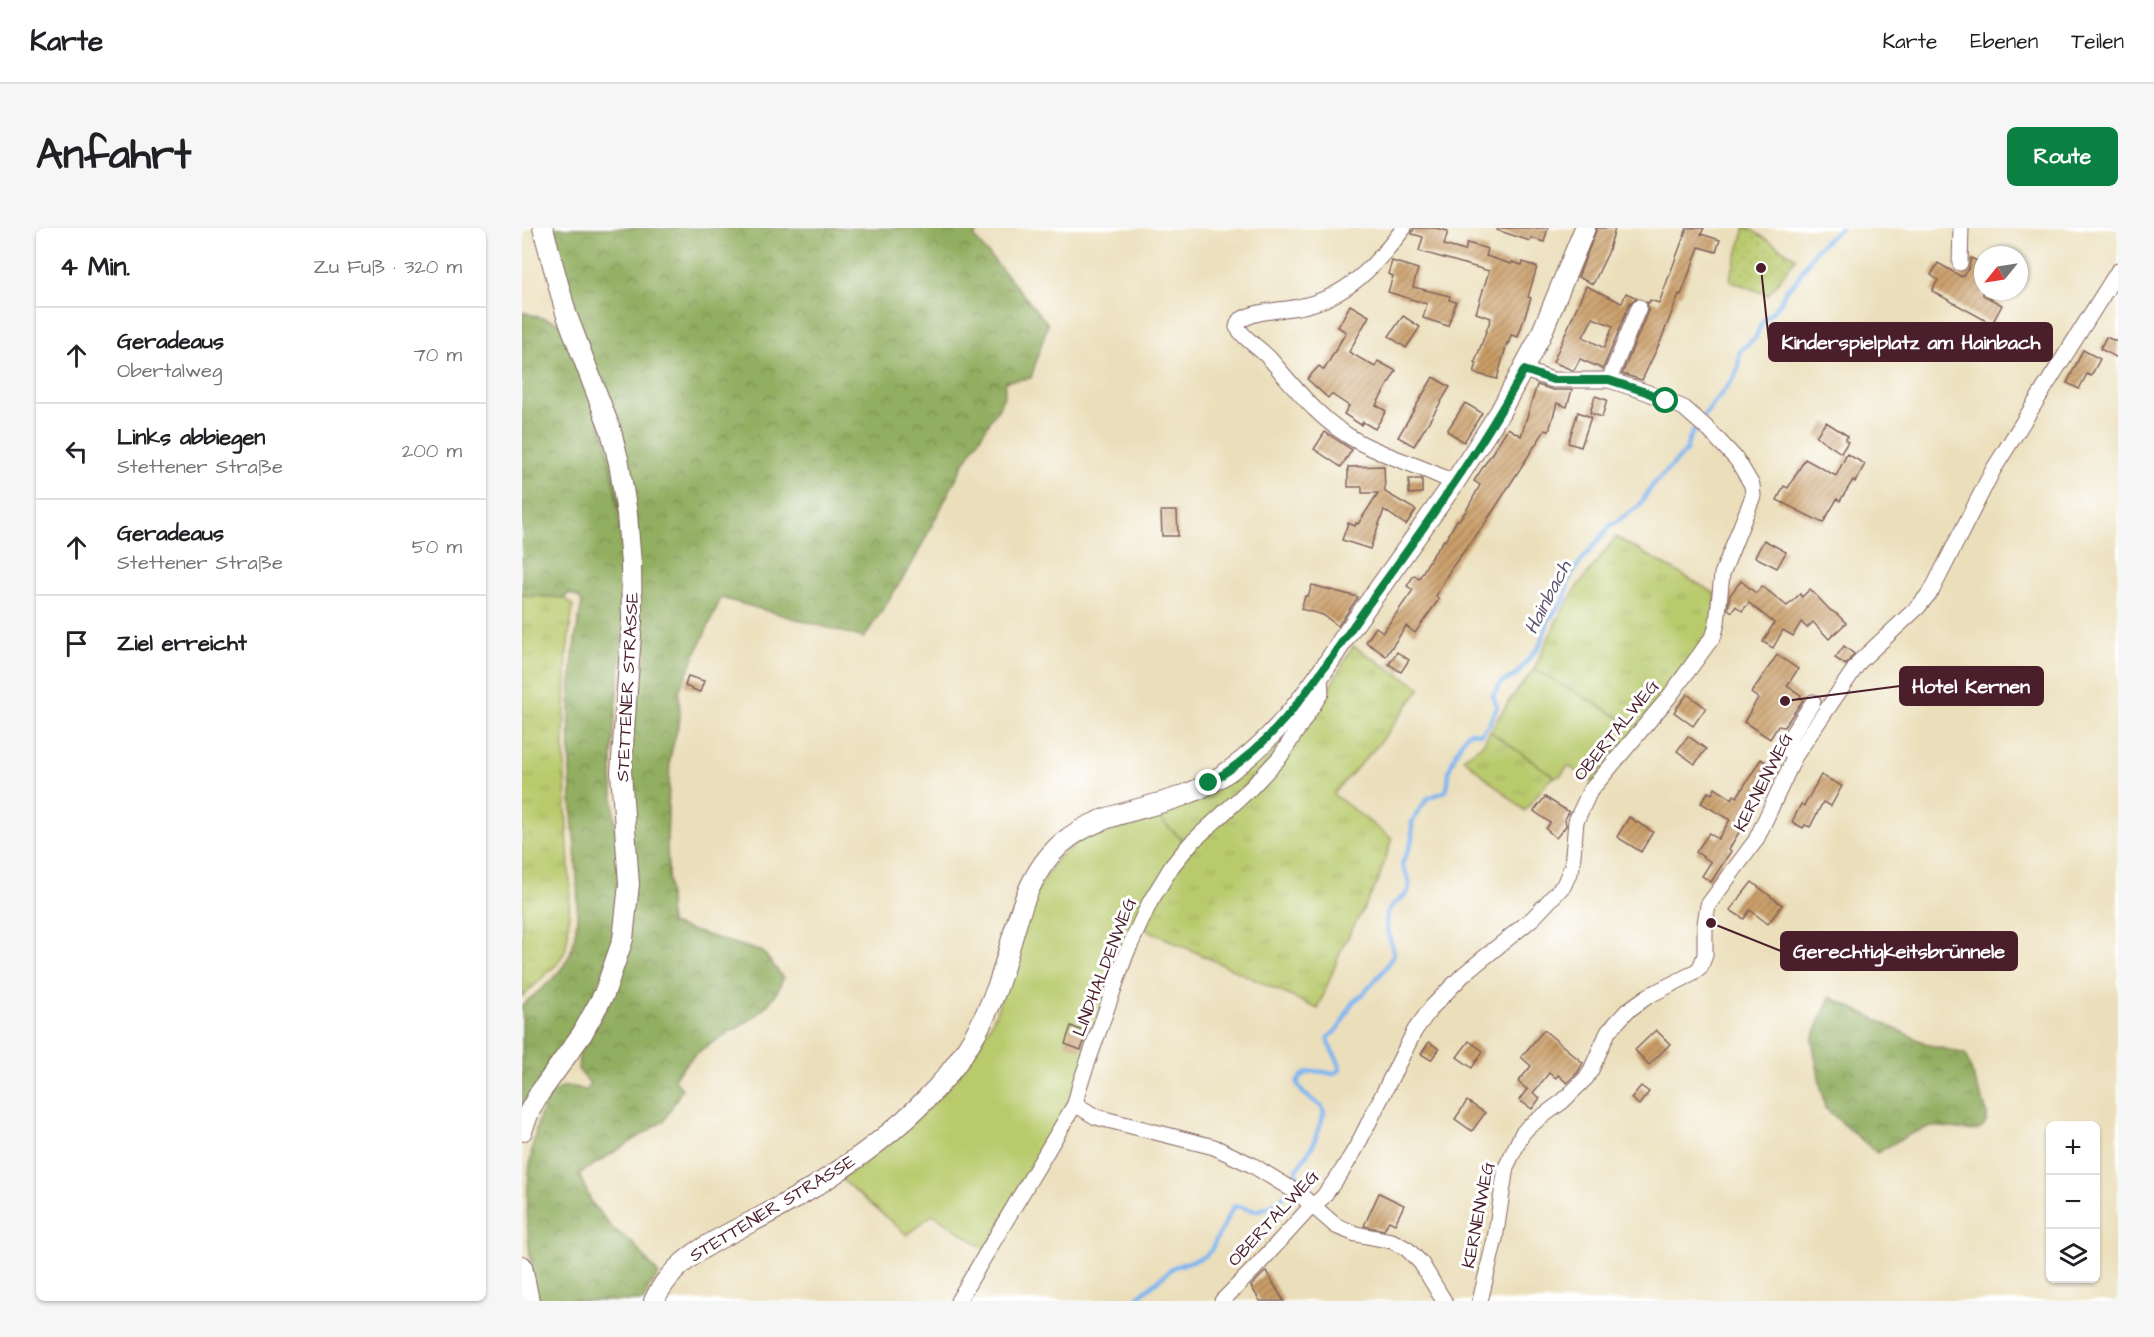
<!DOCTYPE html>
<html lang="de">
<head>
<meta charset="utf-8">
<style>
  body { margin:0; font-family:"Architects Daughter",sans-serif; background:#f6f6f6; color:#202124 }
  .controls { position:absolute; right:18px; bottom:18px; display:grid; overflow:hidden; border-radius:9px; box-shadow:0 2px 4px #0004 }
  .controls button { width:54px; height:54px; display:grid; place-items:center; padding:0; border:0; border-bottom:2px solid #e0e0e0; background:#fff; color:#202124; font:30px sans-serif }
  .compass { position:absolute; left:1452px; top:18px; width:54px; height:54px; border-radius:50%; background:#fff; box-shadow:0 2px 4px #0004; rotate:240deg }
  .stop { position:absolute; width:18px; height:18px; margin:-14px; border:4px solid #0b8043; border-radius:50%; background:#fff }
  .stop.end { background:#0b8043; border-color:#fff; box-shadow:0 2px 6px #0008 }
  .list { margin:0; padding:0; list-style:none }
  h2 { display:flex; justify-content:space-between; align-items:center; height:78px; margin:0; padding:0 24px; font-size:26px }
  h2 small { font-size:20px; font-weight:400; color:#757577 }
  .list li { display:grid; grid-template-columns:39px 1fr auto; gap:18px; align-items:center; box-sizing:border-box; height:96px; padding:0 24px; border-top:2px solid #e0e0e0 }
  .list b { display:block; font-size:22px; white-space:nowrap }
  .list p { margin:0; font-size:20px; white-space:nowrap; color:#757577 }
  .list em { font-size:20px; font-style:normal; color:#757577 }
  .icon { flex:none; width:33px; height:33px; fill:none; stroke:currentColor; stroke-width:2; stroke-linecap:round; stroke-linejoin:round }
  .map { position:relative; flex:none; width:1596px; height:1073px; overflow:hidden; border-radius:9px }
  header { display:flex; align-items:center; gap:36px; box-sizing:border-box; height:84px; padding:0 30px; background:#fff; border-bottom:2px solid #e0e0e0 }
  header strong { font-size:28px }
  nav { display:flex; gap:33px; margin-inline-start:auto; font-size:21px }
  .intro { display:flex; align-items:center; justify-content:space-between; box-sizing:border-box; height:144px; padding:0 36px }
  h1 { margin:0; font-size:42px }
  .button { padding:15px 27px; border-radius:9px; background:#0b8043; color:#fff; font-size:21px; font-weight:700 }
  main { display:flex; gap:36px; padding:0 36px }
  aside { flex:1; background:#fff; border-radius:9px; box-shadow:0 2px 4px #0004 }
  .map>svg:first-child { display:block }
  .grass { fill:url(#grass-tufts); stroke:#82744c; stroke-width:1.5 }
  .forest { fill:url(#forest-crowns); stroke:#6e6646; stroke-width:1.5 }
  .park { fill:url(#park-dots); stroke:#82744c; stroke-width:1.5 }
  .garden { fill:#b9ca6d; stroke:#82744c; stroke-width:1.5 }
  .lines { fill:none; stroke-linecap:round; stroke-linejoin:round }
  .stream { stroke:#80b5ee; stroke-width:4.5 }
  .building { fill:url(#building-hatch); fill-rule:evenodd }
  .minor-casing { stroke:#82625d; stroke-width:17 }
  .major-casing { stroke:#82625d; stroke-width:22 }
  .minor { stroke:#fff; stroke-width:15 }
  .major { stroke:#fff; stroke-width:20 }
  .route { stroke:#0b8043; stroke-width:8 }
  .labels { text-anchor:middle; stroke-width:6; stroke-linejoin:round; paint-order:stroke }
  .street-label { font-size:18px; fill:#4a1f2b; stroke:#fff }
  .water-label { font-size:20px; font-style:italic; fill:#5d546f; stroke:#fff }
  .leader { fill:none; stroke:#4a1f2b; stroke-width:2 }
  .callout-dot { fill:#4a1f2b; stroke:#fff; stroke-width:2 }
  .callout { fill:#4a1f2b; stroke:#4a1f2b; stroke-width:2 }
  .callout-label { font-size:20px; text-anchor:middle; font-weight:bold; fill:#fff }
</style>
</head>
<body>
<header>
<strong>Karte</strong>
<nav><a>Karte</a><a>Ebenen</a><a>Teilen</a></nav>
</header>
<div class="intro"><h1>Anfahrt</h1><a class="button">Route</a></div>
<main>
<aside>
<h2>4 Min.<small>Zu Fuß · 320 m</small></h2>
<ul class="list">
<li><svg class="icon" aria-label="ahead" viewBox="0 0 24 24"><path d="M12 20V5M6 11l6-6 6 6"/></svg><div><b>Geradeaus</b><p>Obertalweg</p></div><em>70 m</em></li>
<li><svg class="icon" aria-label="left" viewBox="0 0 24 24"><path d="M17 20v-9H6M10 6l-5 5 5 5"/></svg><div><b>Links abbiegen</b><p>Stettener Straße</p></div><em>200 m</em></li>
<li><svg class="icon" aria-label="ahead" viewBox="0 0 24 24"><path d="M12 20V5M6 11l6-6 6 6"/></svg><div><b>Geradeaus</b><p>Stettener Straße</p></div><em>50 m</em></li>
<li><svg class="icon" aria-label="arrive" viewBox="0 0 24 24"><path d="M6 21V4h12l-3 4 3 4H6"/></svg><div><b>Ziel erreicht</b></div></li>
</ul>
</aside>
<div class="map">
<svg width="1596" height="1073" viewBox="0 0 1596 1073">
  <defs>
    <pattern id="grass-tufts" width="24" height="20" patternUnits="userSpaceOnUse" patternTransform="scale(1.5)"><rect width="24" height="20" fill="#b9ca6d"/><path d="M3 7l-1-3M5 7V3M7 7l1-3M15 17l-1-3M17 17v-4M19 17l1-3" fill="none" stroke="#a1ad5f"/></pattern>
    <pattern id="forest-crowns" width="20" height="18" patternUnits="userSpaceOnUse" patternTransform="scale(1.5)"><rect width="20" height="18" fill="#92ae60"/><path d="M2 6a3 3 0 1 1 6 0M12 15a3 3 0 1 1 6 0" fill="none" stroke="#798d4f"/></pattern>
    <pattern id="park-dots" width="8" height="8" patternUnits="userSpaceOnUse" patternTransform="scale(1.5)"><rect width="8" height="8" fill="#b9ca6d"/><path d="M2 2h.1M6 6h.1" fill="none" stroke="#a1ad5f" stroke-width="1.8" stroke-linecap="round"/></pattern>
    <pattern id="building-hatch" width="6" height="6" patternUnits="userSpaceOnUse" patternTransform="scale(1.5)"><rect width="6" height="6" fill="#c99d66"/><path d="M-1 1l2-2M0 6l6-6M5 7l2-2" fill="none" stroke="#a57f54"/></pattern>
  </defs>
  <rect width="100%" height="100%" fill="#fff"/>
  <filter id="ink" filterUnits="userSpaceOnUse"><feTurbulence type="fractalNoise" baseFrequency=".0167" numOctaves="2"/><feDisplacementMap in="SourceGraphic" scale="12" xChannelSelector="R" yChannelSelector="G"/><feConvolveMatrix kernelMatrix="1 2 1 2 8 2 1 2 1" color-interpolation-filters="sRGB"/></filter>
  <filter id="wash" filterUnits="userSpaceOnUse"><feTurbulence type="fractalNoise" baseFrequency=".008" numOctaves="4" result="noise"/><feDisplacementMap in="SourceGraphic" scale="24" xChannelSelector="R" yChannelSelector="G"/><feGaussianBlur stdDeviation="1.35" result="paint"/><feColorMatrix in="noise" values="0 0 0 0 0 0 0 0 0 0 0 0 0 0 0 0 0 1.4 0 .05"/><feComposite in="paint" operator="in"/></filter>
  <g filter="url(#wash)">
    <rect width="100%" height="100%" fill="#ebdfbb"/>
    <g class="grass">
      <polygon points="1094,309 1194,366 1192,399 1116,500 1012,441 1035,392 1053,362"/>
      <polygon points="0,367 43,370 51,378 45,423 42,512 44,583 48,660 46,707 43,723 35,736 0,769"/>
      <polygon points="831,418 899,460 856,517 811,566 870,611 855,656 820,720 796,781 619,699 654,639 802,469"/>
      <path d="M785 476 764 516 664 616 633 586C709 563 736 537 785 476Z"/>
      <polygon points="968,503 1033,549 1026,553 1003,583 941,530 960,517"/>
    </g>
    <g class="forest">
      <path d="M29 0H458L452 9 526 96 509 150 484 153 482 168 477 179 442 235 390 336 342 410 199 370 157 463 158 491 148 529 145 613 148 696 241 724 261 750C249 788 212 800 182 820 170 828 161 839 152 850L160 861 142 893 57 946 70 975 90 1000 110 1014 137 1047 128 1058 121 1073H15C2 1010 0 935 22 876 33 859 45 854 64 863L68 856 56 841 57 826 88 773 116 446 126 426 117 415 118 369 54 90Z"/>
      <path d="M0 84 39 95C55 136 74 178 85 222 98 273 103 341 101 393 100 443 90 493 90 542 91 602 105 659 90 718 74 779 34 828 0 879V777C19 761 43 745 50 720 62 680 51 612 49 570 47 521 46 469 52 420 54 405 57 390 60 375L57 370 47 365 43 370 0 367Z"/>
      <path d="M1308 769 1407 817 1443 826 1465 884C1466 891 1465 897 1458 901 1448 906 1424 897 1411 899 1391 902 1373 915 1355 925L1303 880 1290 812Z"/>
    </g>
    <polygon class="park" points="1223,0 1227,0 1274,30 1246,67 1209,53 1208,50"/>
    <g class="garden">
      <polygon points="1012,441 1116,500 1070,554 1046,538 1039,547 1033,549 968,503 987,473"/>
      <path d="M633 586 664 616 647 638 547 877 463 1021 411 986 385 1007 319 951C385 901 439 863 474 785L514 664 535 630 565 607Z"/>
    </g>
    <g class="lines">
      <g class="stream">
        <path d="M771 955 775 948V941L791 917 802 885 800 879 781 865 775 855C782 840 797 842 810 846L818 842C819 829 804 822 807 809L817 800 830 775 842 765 863 741 872 726C870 714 860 696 866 684 871 671 890 670 887 654 886 647 881 642 880 636L890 613V594L895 585 906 570 924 563C927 555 926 551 927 544 929 534 940 511 947 504L959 505 967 496 975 479 971 468 972 465 980 454 993 448 1018 417 1027 391 1043 371 1044 361 1048 348 1060 332 1088 298 1117 278 1130 258 1165 222C1163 203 1204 164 1214 146 1218 140 1216 130 1218 123L1234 109 1239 96 1258 75 1264 61 1272 56 1294 21 1319 0"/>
        <polyline points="592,1073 597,1071 606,1073"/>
        <path d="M611 1073 652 1039 682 1029 689 1022 711 979C718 977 723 981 730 982 741 984 758 973 765 965"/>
      </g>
    </g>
    <g id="blocks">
      <g class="building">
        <polygon points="892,0 913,0 926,3 922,17 943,23 945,15 966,21 964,28 989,36 990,34 1000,37 1001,34 1015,39 1006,69 1009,70 996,109 989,107 986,116 985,115 975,151 952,145 955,135 953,134 969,90 954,85 967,43 897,23 901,9 890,6"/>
        <polygon points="976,0 1026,0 1022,14 1009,10 1008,13 975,2"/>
        <polygon points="1075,0 1093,0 1086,25 1071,56 1056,49"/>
        <polygon points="1165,0 1182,0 1179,6 1198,12 1194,24 1177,19 1159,67 1157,66 1139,112 1120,152 1100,146 1126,83 1125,74 1127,75 1128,72 1137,75"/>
        <polygon points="1449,30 1461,36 1461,67 1480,77 1470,96 1410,63 1416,52 1409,47 1416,35 1440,49 1447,40"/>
        <polygon points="870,33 896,41 891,59 928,68 927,72 934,74 926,98 901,90 905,76 866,64 871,48 866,46"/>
        <path d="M1064 58 1100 75 1104 65 1115 70 1108 75 1081 141 1058 131 1052 142H1050L1031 134ZM1071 90 1091 98 1082 120 1061 109Z"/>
        <polygon points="828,77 847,88 827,124 853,139 856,133 874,143 854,177 864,183 853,201 841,194 839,197 822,186 827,178 809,166 806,170 785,151 797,138 802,142 824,104 816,99"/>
        <polygon points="881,88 898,99 884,120 867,108"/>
        <polygon points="1584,109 1596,114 1596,130 1578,121"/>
        <polygon points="1561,122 1578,131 1569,148 1565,146 1557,161 1545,155"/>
        <polygon points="911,149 928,159 892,218 876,209"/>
        <polygon points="1015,157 1031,162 1050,162 1045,179 1035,175 1027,203 1023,202 964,294 928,342 914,368 917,371 893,405 884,398 864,428 844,414 854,399 861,404 891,362 885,358 892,347 897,351 908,331 922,312 923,313 935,292 937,292 944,283 958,257 952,253 986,200 999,208"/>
        <polygon points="1073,168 1085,172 1080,189 1068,185"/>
        <polygon points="943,175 960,185 942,214 925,203"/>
        <polygon points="1056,184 1069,189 1059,219 1046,215"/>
        <polygon points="1304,194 1326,208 1323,212 1326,214 1319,225 1294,208"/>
        <polygon points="803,204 830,222 819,239 792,221"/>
        <polygon points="1325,226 1343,236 1333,254 1331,252 1318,273 1315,271 1301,295 1255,272 1262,258 1266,260 1283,231 1314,248"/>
        <polygon points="862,238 863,264 894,282 884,297 862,282 848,321 820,312 826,295 833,298 834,295 836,296 856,265 840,265 840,259 826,259 826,239"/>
        <polygon points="887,251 900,251 900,265 887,266"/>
        <polygon points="639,283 655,283 656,308 640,308"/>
        <polygon points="1242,312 1264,324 1255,340 1233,329"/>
        <polygon points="1219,353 1234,365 1240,358 1265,378 1278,366 1280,369 1288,361 1308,382 1315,386 1324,395 1307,411 1291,394 1285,400 1279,394 1271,408 1261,402 1251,420 1241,414 1252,395 1227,375 1220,383 1214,378 1210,384 1206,381 1208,367"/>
        <polygon points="790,357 836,369 816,398 801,387 779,381 783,368 786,368"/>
        <polygon points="1322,418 1332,426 1324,437 1313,430"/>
        <polygon points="875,424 887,432 879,444 867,436"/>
        <polygon points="1255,427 1276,441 1265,458 1279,467 1278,470 1281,472 1262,499 1256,498 1248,511 1222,494 1236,470 1229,465"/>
        <polygon points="166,448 182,453 178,464 163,458"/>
        <polygon points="1165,466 1184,480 1171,498 1152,484"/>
        <polygon points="1166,508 1184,521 1173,536 1155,523"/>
        <polygon points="1239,531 1255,541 1207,621 1209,623 1189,654 1180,648 1189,634 1174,624 1187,605 1196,611 1208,592 1179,575 1186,564 1190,566 1193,560 1210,571 1212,567 1215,569"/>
        <polygon points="1299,547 1320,558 1309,578 1301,574 1288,599 1283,597 1281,600 1270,594 1279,576 1282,578"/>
        <polygon points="1023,569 1047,584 1043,591 1044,598 1034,610 1024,601 1028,595 1012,583"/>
        <polygon points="1107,589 1131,604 1119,624 1095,609"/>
        <polygon points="1230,654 1260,677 1246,696 1228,682 1222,691 1208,682"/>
        <polygon points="549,798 565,805 559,822 543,816"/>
        <polygon points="1022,802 1061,835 1056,844 1045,855 1036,847 1034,850 1027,845 1011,865 1018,870 1010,881 997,872 1005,861 1006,862 996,854 1009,838 999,829"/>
        <polygon points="1134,802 1148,816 1127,837 1113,822"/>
        <polygon points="947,813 961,823 950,840 935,829"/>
        <polygon points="907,814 917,821 909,832 899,826"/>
        <polygon points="1119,858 1127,864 1117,877 1109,870"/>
        <polygon points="945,873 963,885 950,903 933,891"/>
        <polygon points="857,965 882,977 873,996 867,993 862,1002 842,998"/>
        <polygon points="744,1043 757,1065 762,1073 738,1073 729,1058"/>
      </g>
    </g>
  </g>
  <g filter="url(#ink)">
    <use href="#blocks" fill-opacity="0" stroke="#82625d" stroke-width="1.5"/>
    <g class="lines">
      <g class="minor-casing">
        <g id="minor">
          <path d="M882 0C853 38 825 70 776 79 757 83 734 82 717 93L715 99C723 112 738 120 748 131 775 162 798 193 835 213 866 230 901 238 932 255"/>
          <polyline points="1438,35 1439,0"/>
          <polyline points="1087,152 1117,79"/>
          <polyline points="1273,528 1268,524 1268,509 1291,474"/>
          <polyline points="553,876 574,889 692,919 730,937 776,965 814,998 834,1006 870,1013 885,1021 899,1035 922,1073"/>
          <polyline points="436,1073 553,876 558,856 604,726 628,674 650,638 668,616 729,560 758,529 799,465 798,448"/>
          <polyline points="700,1073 732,1041 785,983 801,969 820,943 834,920 893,802 910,779 942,746 1011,690 1042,657 1050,638 1054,593 1068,563 1147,469 1192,407 1195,395 1200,346 1231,268 1230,257 1215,232 1187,202 1162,180 1124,164 1087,152 1031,152 1002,142"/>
          <polyline points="958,1073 973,1011 984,939 1000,906 1006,899 1041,873 1064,850 1069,842 1086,804 1105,783 1126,768 1170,746 1178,740 1183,727 1183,696 1186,677 1234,612 1273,528 1338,433 1396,379 1410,362 1471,242 1596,43"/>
        </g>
      </g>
      <g class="major-casing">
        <g id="major">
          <polyline points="0,903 7,884 17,866 60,806 82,766 101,711 107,656 99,544 110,393 109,336 105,286 97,235 89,203 44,85 21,0"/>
          <polyline points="0,1038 7,1073"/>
          <path d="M132 1073C151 1031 192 1013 231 993 252 983 272 971 292 959 333 933 373 904 406 869 437 838 459 801 475 760 493 711 498 652 539 616 573 586 619 583 660 568 730 543 784 472 822 410L932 255 978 184 1018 109 1063 0"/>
        </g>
      </g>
      <use href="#minor" class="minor"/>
      <use href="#major" class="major"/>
    </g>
  </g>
  <g class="lines" filter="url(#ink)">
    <path class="route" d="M687 555C759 514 799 442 846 377 901 301 957 224 1002 142L1031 152H1087L1124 164 1144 173"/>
  </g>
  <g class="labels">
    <g class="street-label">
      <text transform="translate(105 459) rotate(-87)" y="6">STETTENER STRASSE</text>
      <text transform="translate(1094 502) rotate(-51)" y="6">OBERTALWEG</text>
      <text transform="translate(1241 554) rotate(-63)" y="6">KERNENWEG</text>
      <text transform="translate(582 739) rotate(-69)" y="6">LINDHALDENWEG</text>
      <text transform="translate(250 980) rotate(-31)" y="6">STETTENER STRASSE</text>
      <text transform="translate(956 987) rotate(-79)" y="6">KERNENWEG</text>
      <text transform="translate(751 990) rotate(-47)" y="6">OBERTALWEG</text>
    </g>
    <g class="water-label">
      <text transform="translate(1025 369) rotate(-63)" y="7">Hainbach</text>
    </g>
  </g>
  <path class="leader" d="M1239 40L1247 114M1263 473L1378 458M1189 695L1259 723"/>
  <g class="callout-dot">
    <circle cx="1239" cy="40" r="6"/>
    <circle cx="1263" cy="473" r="6"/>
    <circle cx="1189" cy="695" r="6"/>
  </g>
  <g class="callout">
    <rect x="1247" y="95" width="283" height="38" rx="6"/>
    <rect x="1378" y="439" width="143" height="38" rx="6"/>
    <rect x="1259" y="704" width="236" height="38" rx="6"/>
  </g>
  <g class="callout-label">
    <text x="1389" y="121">Kinderspielplatz am Hainbach</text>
    <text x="1449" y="465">Hotel Kernen</text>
    <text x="1377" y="730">Gerechtigkeitsbrünnele</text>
  </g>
</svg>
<div class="controls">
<button>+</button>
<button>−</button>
<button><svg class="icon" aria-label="layers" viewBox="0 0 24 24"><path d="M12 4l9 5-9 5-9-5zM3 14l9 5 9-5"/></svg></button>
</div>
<svg class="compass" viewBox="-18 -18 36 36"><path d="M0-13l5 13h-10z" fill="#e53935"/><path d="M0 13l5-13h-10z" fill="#757577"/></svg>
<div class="stop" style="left:1144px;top:173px"></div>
<div class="stop end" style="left:687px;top:555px"></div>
</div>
</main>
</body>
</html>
